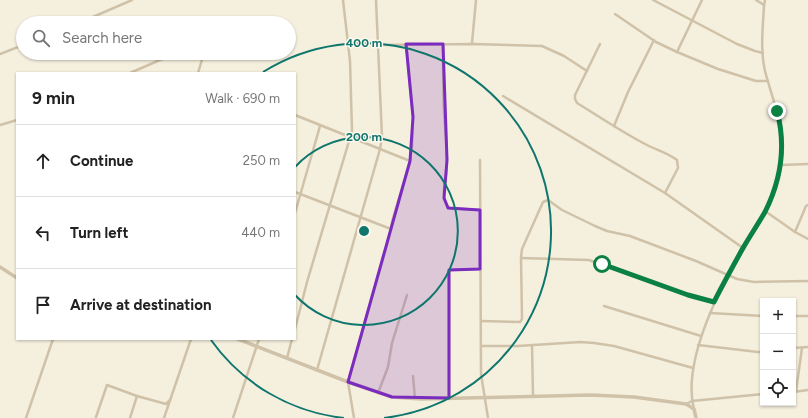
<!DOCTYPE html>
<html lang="en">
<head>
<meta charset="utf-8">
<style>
  body { margin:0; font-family:Figtree,sans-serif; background:#f6f6f6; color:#222 }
  .controls { position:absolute; right:12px; bottom:12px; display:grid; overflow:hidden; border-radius:0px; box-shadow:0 1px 3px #0004 }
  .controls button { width:36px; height:36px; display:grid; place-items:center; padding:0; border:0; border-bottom:1px solid #e0e0e0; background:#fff; color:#222; font:20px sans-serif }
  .stop { position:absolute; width:12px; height:12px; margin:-9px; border:3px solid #0b8043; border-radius:50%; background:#fff }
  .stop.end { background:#0b8043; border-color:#fff; box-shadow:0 1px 4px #0008 }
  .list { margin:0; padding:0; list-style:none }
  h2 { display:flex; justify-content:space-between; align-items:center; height:52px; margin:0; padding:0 16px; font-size:17px }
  h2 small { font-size:13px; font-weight:400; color:#767676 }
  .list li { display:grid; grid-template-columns:26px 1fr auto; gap:12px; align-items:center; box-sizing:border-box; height:72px; padding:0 16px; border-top:1px solid #e0e0e0 }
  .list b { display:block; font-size:15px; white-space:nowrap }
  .list em { font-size:13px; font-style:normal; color:#767676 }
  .icon { flex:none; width:22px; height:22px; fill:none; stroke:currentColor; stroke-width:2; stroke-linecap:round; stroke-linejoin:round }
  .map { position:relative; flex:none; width:808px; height:418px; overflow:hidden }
  .search { position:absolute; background:#fff; box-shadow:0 1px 3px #0004; left:16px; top:16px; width:280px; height:44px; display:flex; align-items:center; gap:10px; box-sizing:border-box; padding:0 14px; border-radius:22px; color:#767676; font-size:15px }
  .panel { position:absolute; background:#fff; box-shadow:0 1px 3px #0004; left:16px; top:72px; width:280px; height:268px; border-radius:0px }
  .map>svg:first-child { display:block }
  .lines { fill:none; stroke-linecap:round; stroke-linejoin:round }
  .minor { stroke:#cfc2a8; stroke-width:2.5 }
  .tertiary { stroke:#cfc2a8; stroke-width:3.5 }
  .route { stroke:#0b8043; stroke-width:5 }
  .marked { fill:#7b2cbf; fill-opacity:0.2; stroke:#7b2cbf; stroke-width:3; stroke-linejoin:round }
  .ring { fill:none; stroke:#0f766e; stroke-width:2 }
  .centre { fill:#0f766e; stroke:#fcf8eb; stroke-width:2 }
  .ring-label { font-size:12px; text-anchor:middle; font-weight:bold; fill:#0f766e; stroke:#fcf8eb; stroke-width:3; stroke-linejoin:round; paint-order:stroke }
</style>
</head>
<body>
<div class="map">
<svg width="808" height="418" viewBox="0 0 808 418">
  <rect width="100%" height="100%" fill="#f5efde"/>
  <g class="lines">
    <g class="minor">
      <polyline points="653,0 737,44 755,51 763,53"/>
      <polyline points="756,0 764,5"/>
      <polyline points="615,14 656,42 677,52 718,69 756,81 768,81"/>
      <polyline points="79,23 132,0"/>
      <polyline points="248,23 250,22"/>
      <polyline points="472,43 476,0"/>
      <path d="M443 44C443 67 443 89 444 112 445 133 449 155 446 176 444 187 441 201 450 208L480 210"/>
      <path d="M600 44 575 95V99L577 103C600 117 623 133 647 145 657 150 668 153 677 160L678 168 665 193"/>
      <polyline points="378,45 472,44 542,46 564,56 587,71"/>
      <polyline points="677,52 702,0"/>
      <polyline points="0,54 23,45"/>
      <polyline points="130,73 176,53"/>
      <polyline points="198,73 204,53"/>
      <polyline points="503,96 665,193 743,248"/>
      <polyline points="295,115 410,161"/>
      <polyline points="0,125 17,120"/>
      <polyline points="614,126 628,92 654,40"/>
      <polyline points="480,160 481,374 488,418"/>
      <polyline points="781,165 808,164"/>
      <polyline points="295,192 391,229"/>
      <polyline points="765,211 795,232 808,239"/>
      <polyline points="295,213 320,126"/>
      <polyline points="795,232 806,206 808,205"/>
      <polyline points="521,258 589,260 656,284 714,302"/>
      <polyline points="604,306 701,336"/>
      <polyline points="710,313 763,316"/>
      <polyline points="793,316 808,316"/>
      <polyline points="481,321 520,322 522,319 521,258 522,249 543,202 548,200 562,210 595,226 607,231 630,236 696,261 737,279 754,282 808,281"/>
      <polyline points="295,329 307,282 352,131 350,61 343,0"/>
      <polyline points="532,345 533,396"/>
      <polyline points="698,345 758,352 763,352"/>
      <polyline points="481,346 518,346 580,342 594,343 614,346 693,368"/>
      <polyline points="793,348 808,347"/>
      <polyline points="287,358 292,339"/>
      <polyline points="317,370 380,149 382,137 376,0"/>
      <polyline points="413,376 415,399"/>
      <polyline points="796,391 802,348"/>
      <polyline points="793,392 808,390"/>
      <polyline points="378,393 388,367 392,343 407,295"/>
      <polyline points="449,398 449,270 480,269"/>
      <polyline points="686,404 692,401 763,394"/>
      <path d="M694 409C689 391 692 372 696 355 705 318 723 283 742 250 758 223 775 197 781 166 787 132 773 102 765 71 760 50 763 26 764 5L765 0"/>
      <polyline points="96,417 107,385 137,396"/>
      <polyline points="26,418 53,339"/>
      <polyline points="130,418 137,396 166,404 170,400"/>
      <polyline points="164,418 191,339"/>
      <polyline points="233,418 259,339"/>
      <polyline points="354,418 348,382 388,241 393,218 410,161 412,146 413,117 406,44"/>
    </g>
    <g class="tertiary">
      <polyline points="0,267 17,278"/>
      <polyline points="238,339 348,382 392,397 421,399 591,395 634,397 686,404 694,409 696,418"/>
    </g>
  </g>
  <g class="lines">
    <path class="route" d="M602 264 688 295 714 302C723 284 733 266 743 248 750 236 758 224 765 212 781 180 786 145 777 111"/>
  </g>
  <path class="marked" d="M406 44H443L447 160 444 198 448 208 480 210V269L449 270V398L392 397 348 382 410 161 413 117Z"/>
  <g class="ring">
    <path d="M295 167A94 94 0 1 1 295 295"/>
    <path d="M344 418A188 188 0 0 1 211 340M263 72A188 188 0 1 1 384 418"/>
  </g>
  <circle cx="364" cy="231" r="6" class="centre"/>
  <g class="ring-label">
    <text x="364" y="47">400 m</text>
    <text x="364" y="141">200 m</text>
  </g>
</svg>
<div class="controls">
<button>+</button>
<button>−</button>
<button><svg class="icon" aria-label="locate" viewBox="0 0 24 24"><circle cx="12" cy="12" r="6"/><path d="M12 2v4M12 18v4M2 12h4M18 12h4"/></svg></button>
</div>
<div class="stop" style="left:602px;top:264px"></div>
<div class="stop end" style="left:777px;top:111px"></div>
<div class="search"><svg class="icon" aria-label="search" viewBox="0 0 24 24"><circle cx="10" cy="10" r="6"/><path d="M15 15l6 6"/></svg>Search here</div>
<section class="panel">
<h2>9 min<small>Walk · 690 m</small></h2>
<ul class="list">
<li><svg class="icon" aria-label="ahead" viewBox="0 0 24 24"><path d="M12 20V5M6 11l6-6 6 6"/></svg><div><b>Continue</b></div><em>250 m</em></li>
<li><svg class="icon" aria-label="left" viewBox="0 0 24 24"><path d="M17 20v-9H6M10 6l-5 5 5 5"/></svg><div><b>Turn left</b></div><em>440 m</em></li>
<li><svg class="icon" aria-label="arrive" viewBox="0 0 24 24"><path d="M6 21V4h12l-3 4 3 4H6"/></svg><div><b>Arrive at destination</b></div></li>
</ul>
</section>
</div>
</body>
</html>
